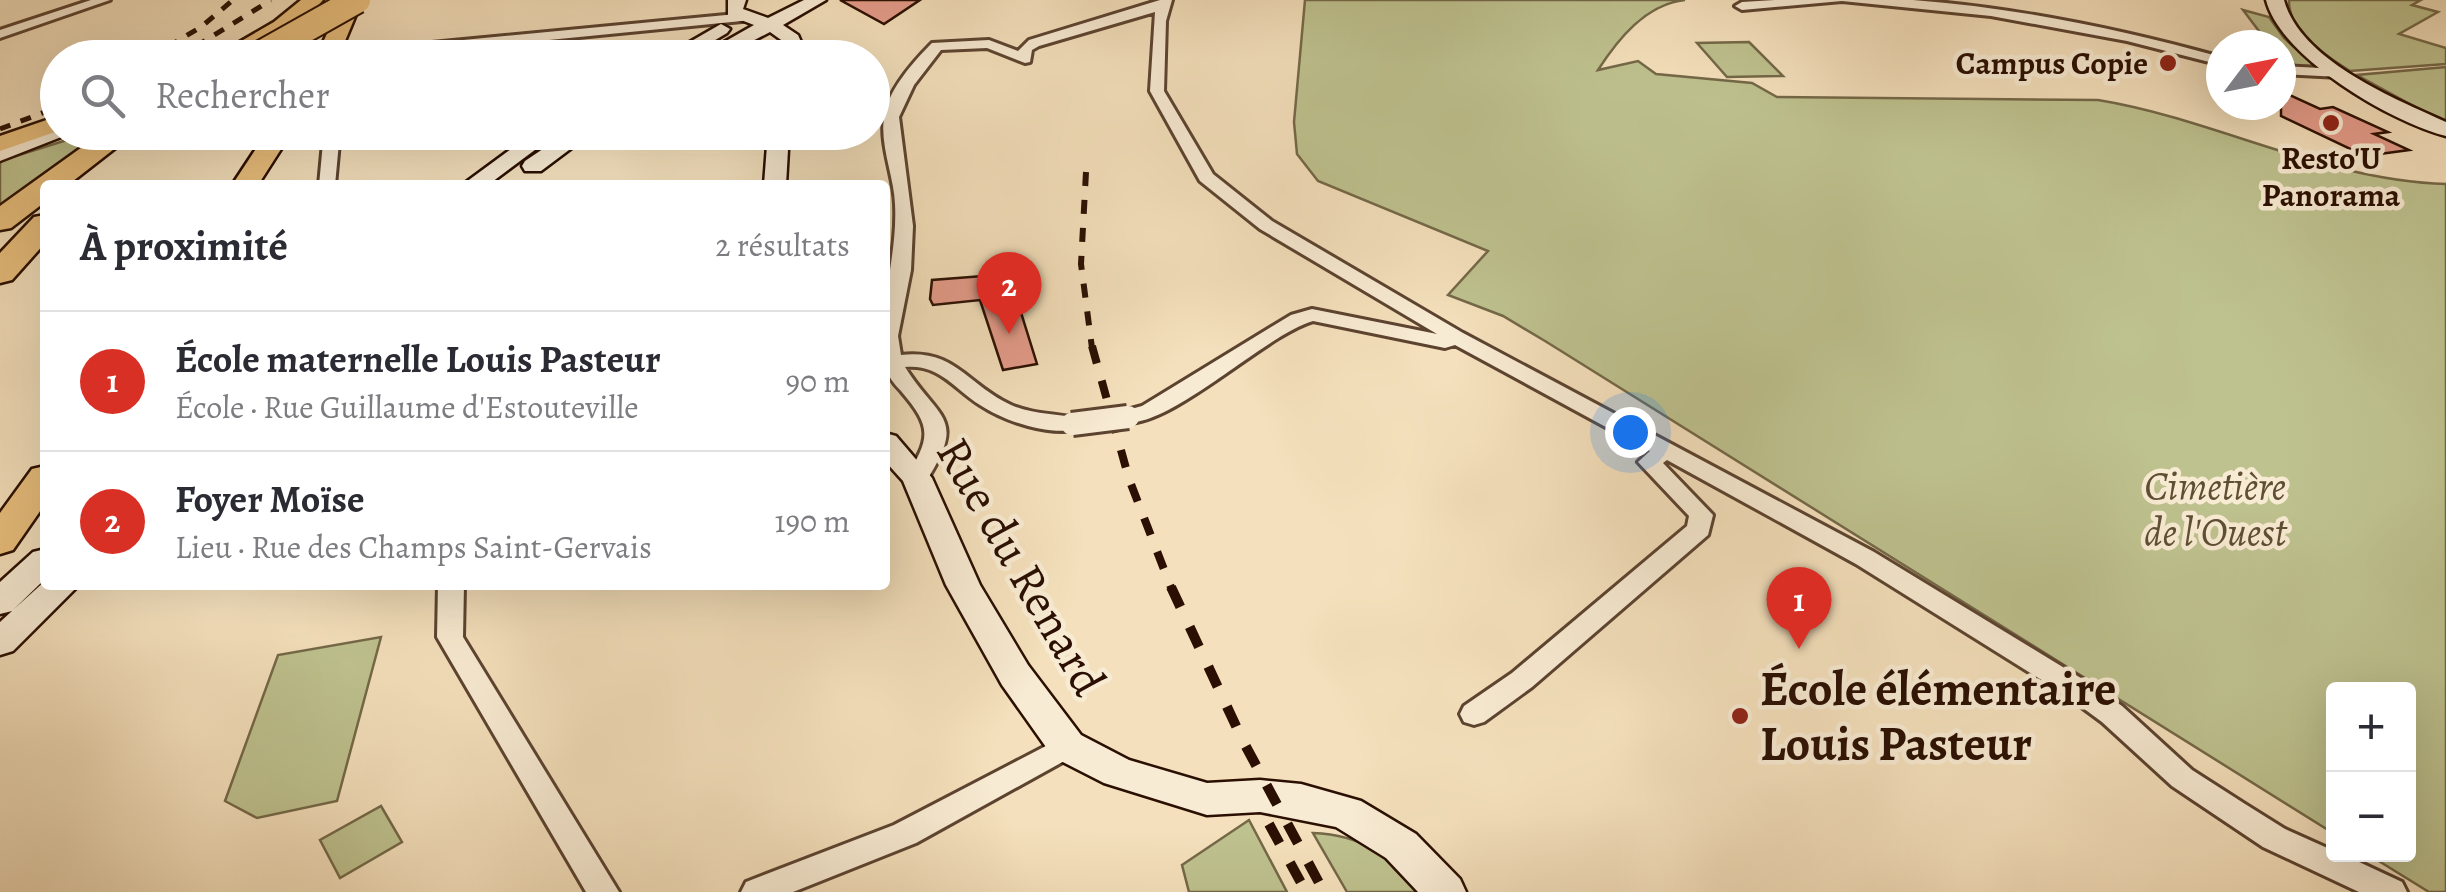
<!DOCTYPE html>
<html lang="fr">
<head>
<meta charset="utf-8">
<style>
  body { margin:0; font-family:Alegreya,serif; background:#f7f7f7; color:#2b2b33 }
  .controls { position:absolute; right:30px; bottom:30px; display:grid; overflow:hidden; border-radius:10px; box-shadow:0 10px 40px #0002 }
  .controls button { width:90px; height:90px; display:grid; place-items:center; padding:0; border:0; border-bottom:2px solid #e1e1e2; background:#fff; color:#2b2b33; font:50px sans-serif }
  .compass { position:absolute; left:2206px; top:30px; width:90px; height:90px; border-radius:50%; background:#fff; box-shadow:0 10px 40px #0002; rotate:58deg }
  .you { position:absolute; left:1630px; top:432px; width:35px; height:35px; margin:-25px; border:8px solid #fff; border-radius:50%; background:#1a73e8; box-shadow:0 0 0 15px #1a73e833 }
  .badge { display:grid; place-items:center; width:65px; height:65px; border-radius:50%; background:#d93025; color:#fff; font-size:32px; font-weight:700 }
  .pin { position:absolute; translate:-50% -82px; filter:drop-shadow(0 2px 5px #0008) }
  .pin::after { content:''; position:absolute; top:52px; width:35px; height:30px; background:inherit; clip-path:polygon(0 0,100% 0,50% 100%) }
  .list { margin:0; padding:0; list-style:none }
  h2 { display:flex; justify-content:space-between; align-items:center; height:130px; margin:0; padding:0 40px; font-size:42px }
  h2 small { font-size:32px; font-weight:400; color:#7c7c81 }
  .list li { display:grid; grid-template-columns:65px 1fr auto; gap:30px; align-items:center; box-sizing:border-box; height:140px; padding:0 40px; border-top:2px solid #e1e1e2 }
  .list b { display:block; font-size:38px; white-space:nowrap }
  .list p { margin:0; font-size:32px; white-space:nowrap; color:#7c7c81 }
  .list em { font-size:32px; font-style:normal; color:#7c7c81 }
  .icon { flex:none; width:55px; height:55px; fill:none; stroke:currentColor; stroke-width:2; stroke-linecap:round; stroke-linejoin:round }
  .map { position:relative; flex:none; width:2446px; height:892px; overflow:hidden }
  .search { position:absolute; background:#fff; box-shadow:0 10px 40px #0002; left:40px; top:40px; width:850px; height:110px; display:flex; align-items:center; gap:25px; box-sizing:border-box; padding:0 35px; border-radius:55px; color:#7c7c81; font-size:38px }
  .panel { position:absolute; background:#fff; box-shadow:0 10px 40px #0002; left:40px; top:180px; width:850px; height:410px; border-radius:10px }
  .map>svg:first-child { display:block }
  .green { fill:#bec28f; stroke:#746848; stroke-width:2.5 }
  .building { fill:#e59c8b; stroke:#2a0f02; stroke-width:2.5 }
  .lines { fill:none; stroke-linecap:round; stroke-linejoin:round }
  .street-casing { stroke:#5c4330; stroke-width:6 }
  .secondary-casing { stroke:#2a0f02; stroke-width:5 }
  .primary-casing { stroke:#2a0f02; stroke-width:5 }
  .highway-casing { stroke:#2a0f02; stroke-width:5 }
  .street { fill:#f8ebd3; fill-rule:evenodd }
  .secondary { fill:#f8ebd3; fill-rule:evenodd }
  .primary { fill:#eac07e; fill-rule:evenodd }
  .highway { fill:#eac07e; fill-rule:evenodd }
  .rail-far3 { stroke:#2a0f02; stroke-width:5; stroke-dasharray:11 11; stroke-linecap:butt }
  .rail-far2 { stroke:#2a0f02; stroke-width:6; stroke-dasharray:14 14; stroke-linecap:butt }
  .rail-far1 { stroke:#2a0f02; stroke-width:8; stroke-dasharray:18 18; stroke-linecap:butt }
  .rail { stroke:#2a0f02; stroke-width:10; stroke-dasharray:22 22; stroke-linecap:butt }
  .street-bridge-casing { stroke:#5c4330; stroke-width:28; stroke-linecap:butt }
  .highway-bridge-casing { stroke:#2a0f02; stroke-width:30; stroke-linecap:butt }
  .street-bridge { stroke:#f8ebd3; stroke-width:22 }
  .highway-bridge { stroke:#eac07e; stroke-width:26 }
  .poi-dot { fill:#8f2418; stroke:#f8ebd3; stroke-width:4 }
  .labels { text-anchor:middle; stroke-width:9; stroke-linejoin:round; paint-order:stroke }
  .far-poi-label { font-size:32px; font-weight:bold; fill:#2a0f02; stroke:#f8ebd3; text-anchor:end }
  .park-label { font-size:40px; font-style:italic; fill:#5e4e33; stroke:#f8ebd3 }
  .near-street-label { font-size:48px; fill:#2a0f02; stroke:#f8ebd3 }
  .near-poi-label { font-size:48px; font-weight:bold; fill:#2a0f02; stroke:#f8ebd3; text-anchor:start }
</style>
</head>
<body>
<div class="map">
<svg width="2446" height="892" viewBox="0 0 2446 892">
  <rect width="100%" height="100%" fill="#f4e0bc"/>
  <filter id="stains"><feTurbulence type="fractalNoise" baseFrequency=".002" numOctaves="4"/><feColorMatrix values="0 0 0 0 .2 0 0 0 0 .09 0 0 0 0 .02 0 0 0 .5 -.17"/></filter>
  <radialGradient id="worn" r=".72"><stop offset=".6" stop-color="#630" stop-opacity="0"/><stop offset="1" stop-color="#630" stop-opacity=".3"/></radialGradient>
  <g class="green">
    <path d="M1305 0H1685C1646 4 1618 39 1598 70L1638 61 1656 74 1752 83 1777 97 2098 100C2215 119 2326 181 2446 184V892H2429L2369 855 2408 854V690H2334L2333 833 1545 341 1503 316 1448 295 1488 251 1318 181 1297 154 1294 122Z"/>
    <path d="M2289 0H2421L2412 5 2438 12 2399 34 2446 48V64L2350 71C2325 55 2288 32 2289 0Z"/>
    <polygon points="2243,10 2269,17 2284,38 2315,66 2299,68 2281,54 2281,45 2268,43"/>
    <polygon points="1749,42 1783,76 1727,77 1697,43"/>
    <polygon points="2446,67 2446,124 2357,75"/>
    <polygon points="89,133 105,133 41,176 0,211 0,161"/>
    <polygon points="381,637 337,801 257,818 225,801 278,655"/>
    <polygon points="381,806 402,842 340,878 320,840"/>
    <polygon points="1249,820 1287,892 1189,892 1182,865"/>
    <path d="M1313 833C1366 835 1388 857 1424 892H1347Z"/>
  </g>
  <g class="building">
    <polygon points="840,0 920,0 884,24"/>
    <polygon points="2281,91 2320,109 2333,107 2388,132 2374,134 2409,150 2365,156 2281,116"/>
    <polygon points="1009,274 1037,364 1003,370 980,300 933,305 930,299 932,280"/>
  </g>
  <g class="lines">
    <g class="street-casing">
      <g id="street">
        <polygon points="91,0 110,0 0,38 0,30"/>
        <path d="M1160 0H1172L1166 21 1164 91 1213 174 1272 221 1463 333 1874 552 2084 680 2122 706 2192 770 2245 804 2285 829 2334 851V854H2342L2402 882 2407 892H2359L2263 847 2172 786 2102 722 2064 694 1856 564 1667 460 1663 463 1713 515 1708 535 1532 687 1484 722 1474 725 1464 722 1460 714 1464 706 1512 673 1687 526 1689 516 1638 462 1650 451 1455 345 1445 348 1313 321C1264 335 1166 433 1120 422L1117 417 1120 412 1142 406 1291 315 1312 309 1437 334 1260 229 1200 181 1150 91 1155 12 1039 46 1032 50 1030 62 1025 63 987 48 941 50 914 85 899 117 913 226 911 270 898 336 901 355C956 349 967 385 1011 405 1034 415 1056 413 1080 419L1083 424 1080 429C1049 436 1006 422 980 405 953 388 940 364 905 367 939 421 968 416 925 483H909L905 478C931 438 932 427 901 391 894 384 887 375 885 365 876 312 898 258 895 204 894 175 878 142 885 113 890 88 914 61 932 43L989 40 1018 51 1029 40Z"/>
        <path d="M1775 0C1821 0 1867 0 1913 0 2018 8 2120 29 2221 57V65L2127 41 1991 16 1842 1 1742 10 1735 6 1742 2Z"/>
        <polygon points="747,13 754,17 752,20 366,58 320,57 327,53"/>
        <polygon points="2281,66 2340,69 2347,73 2340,77 2281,74"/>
        <polygon points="324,132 340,132 335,185 319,185"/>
        <polygon points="458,132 528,132 546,140 538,145 502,135 471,141"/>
        <polygon points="438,585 464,585 463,637 619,892 586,892 437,637"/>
        <polygon points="1067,735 1077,738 1081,746 1077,754 916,843 793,892 741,892 746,882 894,825"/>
      </g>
    </g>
    <g class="secondary-casing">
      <g id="secondary">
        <polygon points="728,0 746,0 743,9 768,18 804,0 826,0 783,25 798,35 808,58 789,58 784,42 770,32 720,58 696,58 754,25 728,15"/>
        <path d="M2266 0H2284C2300 60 2393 98 2446 122V136C2391 122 2280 57 2266 0Z"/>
        <polygon points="721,24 730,29 727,33 685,58 662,58"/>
        <polygon points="58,127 58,132 74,132 0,161 0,147"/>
        <polygon points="534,132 559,132 488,185 462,185"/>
        <polygon points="568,132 593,132 541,171 525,171 522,166 525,161"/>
        <polygon points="768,132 789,132 786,185 764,185"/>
        <polygon points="885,433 896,436 932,478 980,585 1028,665 1081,735 1129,760 1207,783 1260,780 1301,784 1361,801 1416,834 1460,879 1466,892 1418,892 1386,858 1336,827 1260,812 1207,815 1104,783 1053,757 1002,685 946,585 903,481 885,461"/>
        <polygon points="45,549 45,579 13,610 45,581 45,585 79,585 13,651 0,655 0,622 12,611 0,614 0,582 33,552"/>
      </g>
    </g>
    <g class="primary-casing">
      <g id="primary">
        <path d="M301 0H323C296 32 253 58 212 58L274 22Z"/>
        <polygon points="342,0 362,0 338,58 316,58"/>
        <polygon points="58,116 58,131 0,151 0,136"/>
        <polygon points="267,132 292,132 258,185 232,185"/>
        <polygon points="45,466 45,504 13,550 0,554 0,513 32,469"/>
      </g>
    </g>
    <g class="highway-casing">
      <g id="highway">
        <polygon points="103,132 136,132 68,185 45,185 45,202 11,228 0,230 0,206"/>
        <polygon points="45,215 45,243 12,280 0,283 0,253 34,217"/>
      </g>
    </g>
    <use href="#street" class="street"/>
    <use href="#secondary" class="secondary"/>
    <use href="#primary" class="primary"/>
    <use href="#highway" class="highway"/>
    <g class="rail-far3">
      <polyline points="149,58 201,27 233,0"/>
      <polyline points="177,58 271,0"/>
      <polyline points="0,129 58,107"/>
    </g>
    <polyline class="rail-far2" points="1086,172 1081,264 1092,348"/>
    <polyline class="rail-far1" points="1092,346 1129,479 1172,590"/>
    <g class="rail">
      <polyline points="1171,587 1243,741 1324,892"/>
      <polyline points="1269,824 1306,892"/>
    </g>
    <g class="street-bridge-casing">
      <polyline id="street-bridge" points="1072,424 1128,417"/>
    </g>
    <g class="highway-bridge-casing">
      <polyline id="highway-bridge" points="254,58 357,0"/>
    </g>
    <use href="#street-bridge" class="street-bridge"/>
    <use href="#highway-bridge" class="highway-bridge"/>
  </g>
  <g class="poi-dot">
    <circle cx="2168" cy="63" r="10"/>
    <circle cx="2331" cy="123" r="10"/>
    <circle cx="1740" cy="716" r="10"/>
  </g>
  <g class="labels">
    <g class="far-poi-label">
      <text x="2148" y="74">Campus Copie</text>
      <text x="2331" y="169" text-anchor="middle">Resto'U<tspan x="2331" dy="37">Panorama</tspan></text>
    </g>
    <g class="park-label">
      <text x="2215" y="500">Cimetière<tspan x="2215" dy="46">de l'Ouest</tspan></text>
    </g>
    <g class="near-street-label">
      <text transform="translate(1022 566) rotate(60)" y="17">Rue du Renard</text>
    </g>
    <g class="near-poi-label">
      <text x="1760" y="705">École élémentaire<tspan x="1760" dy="55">Louis Pasteur</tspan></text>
    </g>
  </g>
  <rect width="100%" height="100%" filter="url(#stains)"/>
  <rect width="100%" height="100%" fill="url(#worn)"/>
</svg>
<div class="controls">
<button>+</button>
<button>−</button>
</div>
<svg class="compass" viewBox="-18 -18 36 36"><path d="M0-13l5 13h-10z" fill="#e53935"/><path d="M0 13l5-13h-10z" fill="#7c7c81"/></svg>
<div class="you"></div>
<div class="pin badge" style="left:1799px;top:649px">1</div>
<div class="pin badge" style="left:1009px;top:334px">2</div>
<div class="search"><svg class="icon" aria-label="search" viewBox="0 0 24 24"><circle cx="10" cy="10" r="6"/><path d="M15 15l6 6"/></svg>Rechercher</div>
<section class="panel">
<h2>À proximité<small>2 résultats</small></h2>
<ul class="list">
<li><span class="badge">1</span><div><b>École maternelle Louis Pasteur</b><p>École · Rue Guillaume d'Estouteville</p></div><em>90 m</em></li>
<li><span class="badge">2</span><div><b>Foyer Moïse</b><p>Lieu · Rue des Champs Saint-Gervais</p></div><em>190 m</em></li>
</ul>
</section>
</div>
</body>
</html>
